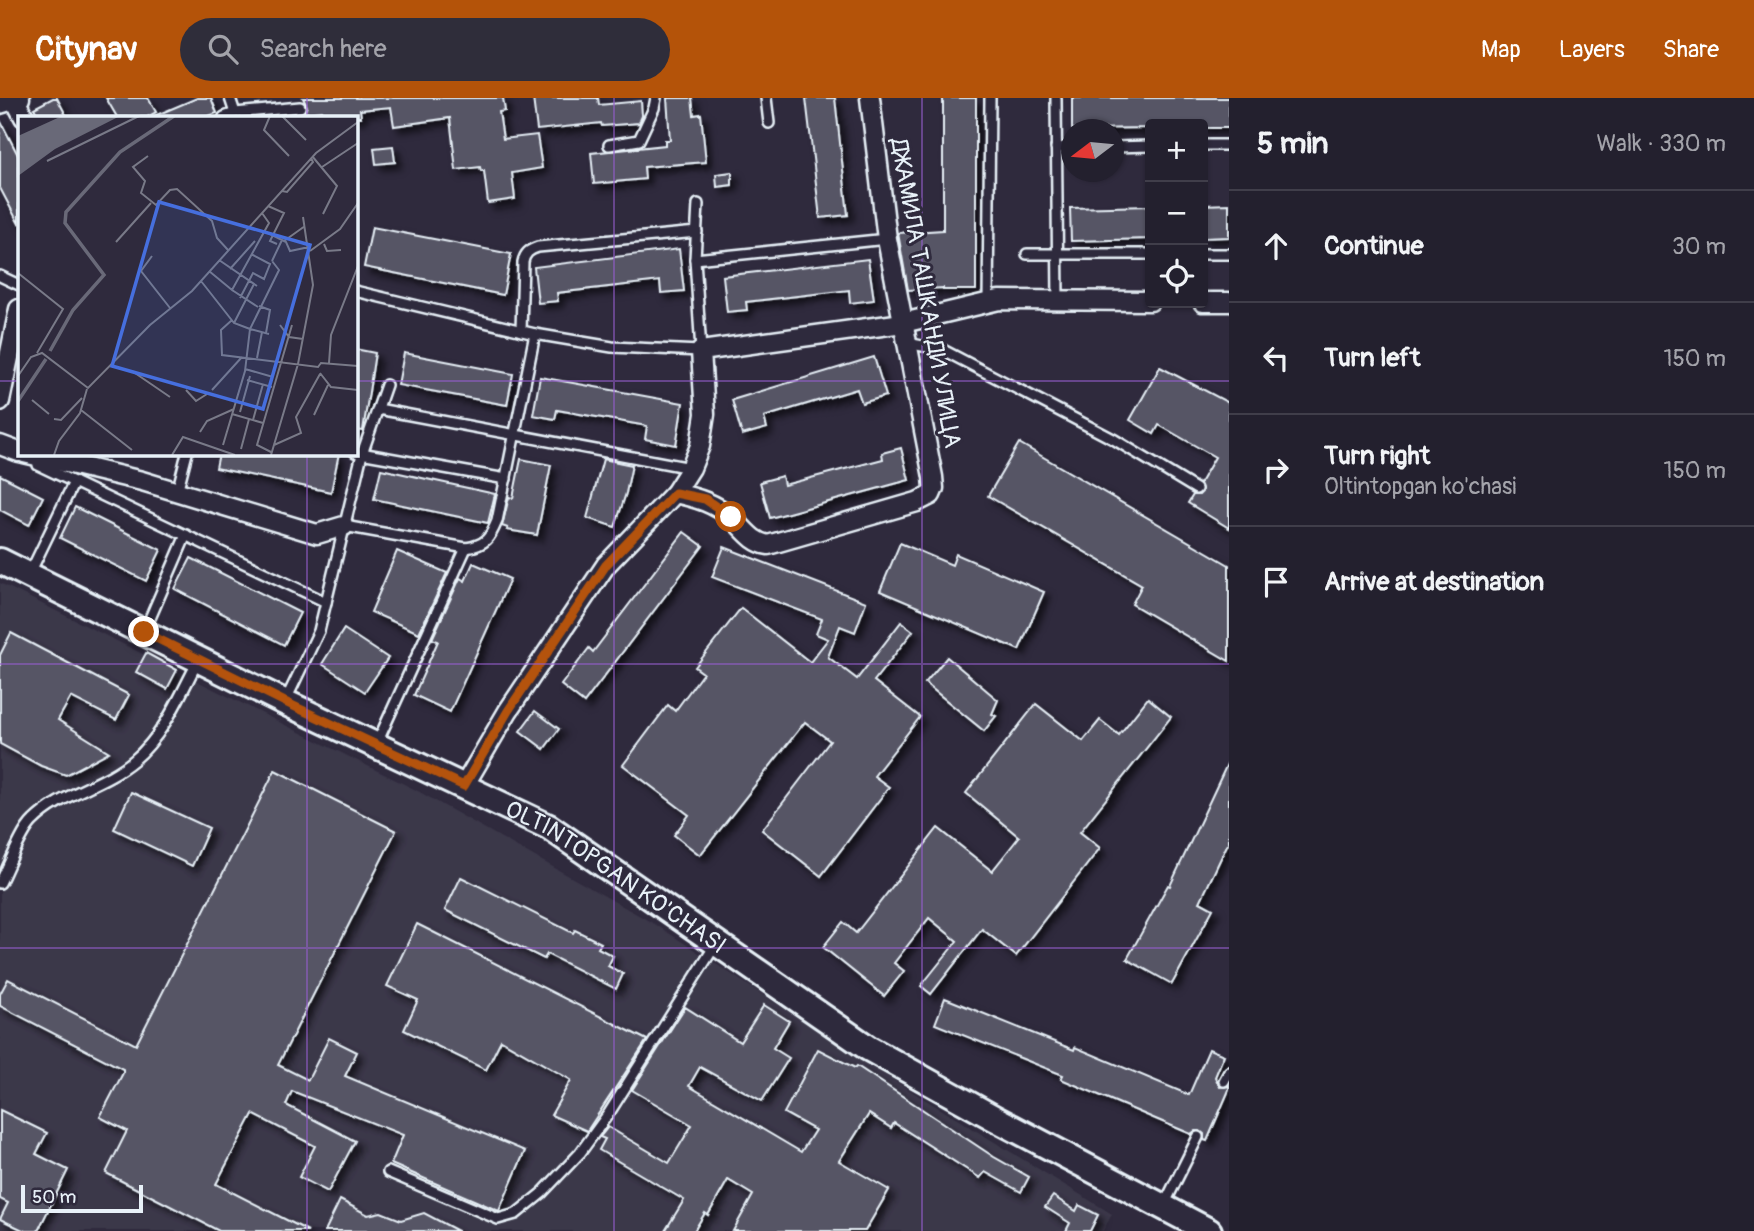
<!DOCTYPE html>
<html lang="en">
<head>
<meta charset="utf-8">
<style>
  body { margin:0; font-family:Pangolin,sans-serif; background:#2f2d3a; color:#f1f3f6 }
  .controls { position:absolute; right:21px; top:21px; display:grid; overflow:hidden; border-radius:7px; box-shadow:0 2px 5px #0004 }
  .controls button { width:63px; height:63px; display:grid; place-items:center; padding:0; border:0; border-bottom:2px solid #403e4a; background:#23202e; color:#f1f3f6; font:35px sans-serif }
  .compass { position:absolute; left:1061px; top:21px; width:63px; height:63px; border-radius:50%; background:#23202e; box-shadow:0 2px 5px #0004; rotate:254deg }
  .scale { position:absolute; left:21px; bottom:18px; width:122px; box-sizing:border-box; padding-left:7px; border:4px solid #e8f1f8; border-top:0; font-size:19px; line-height:24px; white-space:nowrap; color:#e8f1f8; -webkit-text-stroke:5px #2f2a3d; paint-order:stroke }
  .stop { position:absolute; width:21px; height:21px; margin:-16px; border:5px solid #b45309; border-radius:50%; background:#fff }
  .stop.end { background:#b45309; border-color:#fff; box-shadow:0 2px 7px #0008 }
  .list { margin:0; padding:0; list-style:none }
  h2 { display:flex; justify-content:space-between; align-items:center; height:91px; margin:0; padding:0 28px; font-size:30px }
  h2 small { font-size:23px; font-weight:400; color:#a3a3aa }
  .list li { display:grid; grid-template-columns:46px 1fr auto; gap:21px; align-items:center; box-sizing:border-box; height:112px; padding:0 28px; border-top:2px solid #403e4a }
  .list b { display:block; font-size:26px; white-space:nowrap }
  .list p { margin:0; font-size:23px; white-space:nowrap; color:#a3a3aa }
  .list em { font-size:23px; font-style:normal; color:#a3a3aa }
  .icon { flex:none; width:38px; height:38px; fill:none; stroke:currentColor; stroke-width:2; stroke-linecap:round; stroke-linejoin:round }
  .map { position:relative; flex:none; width:1229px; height:1133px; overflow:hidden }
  header { display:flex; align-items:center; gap:42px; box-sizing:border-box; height:98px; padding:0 35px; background:#b45309; color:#fff }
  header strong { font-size:33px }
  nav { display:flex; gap:38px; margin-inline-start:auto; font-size:24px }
  .search { width:490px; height:63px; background:#2f2d3a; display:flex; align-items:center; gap:18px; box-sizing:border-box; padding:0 24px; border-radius:38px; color:#a3a3aa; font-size:26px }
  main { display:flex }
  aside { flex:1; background:#23202e }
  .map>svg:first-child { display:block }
  .built { fill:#3b3749 }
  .building { fill:#575565; stroke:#e8f1f8; stroke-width:2; filter:url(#shadow) }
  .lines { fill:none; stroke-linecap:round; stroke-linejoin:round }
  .lane-casing { stroke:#e8f1f8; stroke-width:14 }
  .street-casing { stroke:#e8f1f8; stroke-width:23 }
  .secondary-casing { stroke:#e8f1f8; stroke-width:30 }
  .lane { stroke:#2f2a3d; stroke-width:9 }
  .street { stroke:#2f2a3d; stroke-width:18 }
  .secondary { stroke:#2f2a3d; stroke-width:24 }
  .route { stroke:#b45309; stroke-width:9 }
  .grid { fill:none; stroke:#965dcd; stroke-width:2; stroke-opacity:0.55 }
  .labels { text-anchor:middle; stroke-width:6; stroke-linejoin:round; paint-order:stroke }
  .street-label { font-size:24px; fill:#e8f1f8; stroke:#2f2a3d }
  .inset-river { fill:none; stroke:#696978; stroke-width:3.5 }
  .inset-road { fill:none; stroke:#797a88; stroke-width:2 }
  .view { fill:#466fde; fill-opacity:0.15; stroke:#466fde; stroke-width:3.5 }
  .inset-edge { fill:none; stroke:#e8f1f8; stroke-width:3.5 }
</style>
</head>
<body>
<header>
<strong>Citynav</strong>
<div class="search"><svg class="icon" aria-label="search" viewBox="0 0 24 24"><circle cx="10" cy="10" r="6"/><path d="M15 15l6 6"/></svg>Search here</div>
<nav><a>Map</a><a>Layers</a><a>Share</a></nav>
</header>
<main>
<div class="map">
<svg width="1229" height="1133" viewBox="0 0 1229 1133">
  <defs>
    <filter id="shadow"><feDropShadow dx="5.5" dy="5.5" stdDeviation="3.5" flood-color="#0009"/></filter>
  </defs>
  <rect width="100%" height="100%" fill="#2f2a3d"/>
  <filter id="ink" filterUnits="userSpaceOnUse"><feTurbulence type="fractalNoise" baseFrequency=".0143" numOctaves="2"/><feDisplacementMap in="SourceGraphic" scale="14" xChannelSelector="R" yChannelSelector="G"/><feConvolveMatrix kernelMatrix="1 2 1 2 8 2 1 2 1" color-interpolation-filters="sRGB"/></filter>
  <g filter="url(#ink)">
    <polygon class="built" points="0,485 416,692 658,828 885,977 1112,1116 1103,1133 0,1133"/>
    <g class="building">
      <polygon points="53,0 57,0 67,19 39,19 34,10"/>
      <polygon points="106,0 148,0 156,14 147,19 117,19"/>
      <polygon points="197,0 211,0 217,15 206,19 152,19"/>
      <polygon points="303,0 503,0 505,13 499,14 503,41 537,37 542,70 512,75 515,101 488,105 484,73 481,73 480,69 456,72 450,20 394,28 391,9 360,12 361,19 323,19 322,13 304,15 307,8"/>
      <polygon points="533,0 598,0 599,7 641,3 642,18 639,25 602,28 601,25 537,32"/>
      <polygon points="667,0 692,0 694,17 701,16 706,64 644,69 645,81 594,86 591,55 665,47 665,42 670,42"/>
      <polygon points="806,0 835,0 848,117 820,120"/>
      <polygon points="943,0 976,0 976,192 943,192 943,190 908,192 898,135 943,132"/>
      <polygon points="1072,0 1229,0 1229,30 1203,30 1203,26 1150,26 1150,30 1072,31"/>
      <polygon points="0,22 19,59 19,126 0,90"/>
      <polygon points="393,48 395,64 376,66 374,50"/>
      <polygon points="732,74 732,87 717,89 716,76"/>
      <polygon points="1229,106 1229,139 1203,140 1203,107"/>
      <polygon points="1150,108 1150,141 1071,143 1070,110"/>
      <polygon points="372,129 511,156 503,197 364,169"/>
      <polygon points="679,151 684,193 661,195 660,183 557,195 558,203 538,205 534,169"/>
      <polygon points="868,161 874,202 850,205 849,192 746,204 747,212 727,214 723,178"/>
      <polygon points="355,251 375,255 363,333 355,332"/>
      <polygon points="404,255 513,276 507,307 398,287"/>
      <polygon points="874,259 886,298 862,305 857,291 764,319 767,330 742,337 732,302"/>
      <polygon points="1160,269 1229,305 1229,430 1188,405 1193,397 1199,397 1202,394 1200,385 1215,359 1159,327 1154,336 1130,322"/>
      <polygon points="540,279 683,305 676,347 645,341 647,328 557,312 555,321 533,317"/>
      <polygon points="1019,345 1229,467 1229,563 1132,506 1142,487 988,398"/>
      <polygon points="901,350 909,382 770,420 760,384 782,378 784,387 883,361 882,355"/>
      <polygon points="219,355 339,355 331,394 216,370"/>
      <polygon points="521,361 551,367 537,437 507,432 508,430 502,428 509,399 513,400"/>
      <polygon points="603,361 632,367 626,395 615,429 587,420"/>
      <polygon points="381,371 495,396 488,425 374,401"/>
      <polygon points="0,377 43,399 29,427 0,412"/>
      <polygon points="75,409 161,452 146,483 60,440"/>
      <polygon points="684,434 703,448 584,605 561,587 589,550 593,554"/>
      <polygon points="900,445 952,467 956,456 1044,494 1019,552 880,493"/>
      <polygon points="724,449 866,504 855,534 840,528 828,559 857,581 901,524 913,533 874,583 920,619 874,678 889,689 821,778 762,732 830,643 805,624 700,757 674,737 689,717 623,667 668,607 675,613 703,575 695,569 741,510 810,564 828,541 816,536 822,521 712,479"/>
      <polygon points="397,453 447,475 419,535 371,514"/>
      <polygon points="191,460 300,515 284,547 175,491"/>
      <polygon points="473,465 510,481 450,614 414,597 438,543 432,541 460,480 465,483"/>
      <polygon points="344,531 388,560 365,594 322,566"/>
      <polygon points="11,535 129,597 116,622 71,599 58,622 109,654 66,677 41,668 0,646 0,557"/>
      <polygon points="146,555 177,572 167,591 136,574"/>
      <polygon points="947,559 998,602 992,616 996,618 984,633 925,585"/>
      <polygon points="1148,600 1171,619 1080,734 1100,750 1016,858 982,831 931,896 921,888 957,843 929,820 894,865 904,873 884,898 823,849 843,824 856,835 938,730 992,773 1019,739 966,695 1036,606 1083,643 1100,622 1119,637"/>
      <polygon points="535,613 559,631 544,651 520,633"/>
      <polygon points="1229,662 1229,743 1200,804 1213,811 1172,886 1127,861 1168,787 1170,788"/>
      <polygon points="275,672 396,733 278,967 308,982 329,940 357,954 345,978 525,1053 499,1113 391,1066 403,1037 292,993 286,1007 355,1043 328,1094 299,1079 315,1048 253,1016 216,1086 308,1133 219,1133 106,1075 127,1033 100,1019 123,975 123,971 0,908 0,896 8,881 136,947"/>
      <polygon points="131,694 209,730 192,768 114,731"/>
      <polygon points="461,779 573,835 575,832 601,845 598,850 613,858 608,868 623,876 616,891 547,856 544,861 445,812"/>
      <polygon points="417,826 647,942 587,1033 551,1017 571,982 501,942 486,972 404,932 418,902 387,888"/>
      <polygon points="945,900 1074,952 1075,949 1189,997 1209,951 1224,957 1215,979 1220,989 1229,988 1229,992 1207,1043 1204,1042 1204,1036 1200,1033 1195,1033 1191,1036 1061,981 1063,977 935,926"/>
      <polygon points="764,907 789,923 773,950 789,960 762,1003 700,969 689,988 801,1054 815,1032 784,1015 818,951 855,970 857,968 994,1059 1029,1079 1021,1094 985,1074 980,1080 894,1025 891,1030 869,1016 839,1063 889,1092 865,1133 733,1133 753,1097 728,1082 708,1117 705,1115 694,1133 665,1133 684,1102 599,1052 605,1041 600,1039 608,1029 669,1065 692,1027 632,992 685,909 740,944"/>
      <polygon points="0,1012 47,1035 36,1056 68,1072 38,1133 25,1133 0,1121 8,1105 0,1101"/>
      <polygon points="1053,1098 1076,1113 1079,1107 1098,1117 1090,1133 1066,1133 1070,1125 1045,1109"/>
      <polygon points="340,1102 368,1117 381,1114 401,1122 424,1115 458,1133 325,1133"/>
    </g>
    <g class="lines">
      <g class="lane-casing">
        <g id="lane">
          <polyline points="230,0 235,15"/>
          <polyline points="766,0 769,25"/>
          <polyline points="1056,0 1058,203"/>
          <polyline points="224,19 235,15 300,9"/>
          <polyline points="609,47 639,42 654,10 656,0"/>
          <polyline points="1203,47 1229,47"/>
          <polyline points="1114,49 1150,48"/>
          <polyline points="1056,50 1072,49"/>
          <polyline points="1027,156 1150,156"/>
          <polyline points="1203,156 1229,156"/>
          <polyline points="695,161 887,141"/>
          <polyline points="0,178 19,187"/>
          <polyline points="355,193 535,236 612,249 701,253 695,161 698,106"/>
          <polyline points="988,205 990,0"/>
          <path d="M521 233 523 164C525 155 529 152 538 149L697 134"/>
          <polyline points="907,245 943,252 1115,342 1196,391"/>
          <polyline points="378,311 691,370"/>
          <polyline points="355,354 506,381"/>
          <polyline points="37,360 38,367 326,504"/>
          <polyline points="177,394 187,355"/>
          <polyline points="344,428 466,450 377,645"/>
          <path d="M466 450C486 447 490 440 497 423L535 236"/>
          <polyline points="29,477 74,384"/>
          <polyline points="145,532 186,437"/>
          <polyline points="285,604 319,533 362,356 386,287"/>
          <path d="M0 785C8 770 21 734 33 723 61 695 103 688 134 662 164 637 180 597 198 563"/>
          <polyline points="1224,983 1229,974"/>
          <polyline points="388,1074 498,1121 516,1116 542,1095 580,1055 609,1015 716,846"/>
          <polyline points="1164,1107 1198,1039"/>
        </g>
      </g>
      <g class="street-casing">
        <g id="street">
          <polyline points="15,2 24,19"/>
          <polyline points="0,6 20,0"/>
          <polyline points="1203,204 1229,204"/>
          <polyline points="0,303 19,211"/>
          <polyline points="0,347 19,354"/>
          <polyline points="24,355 142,383 317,436 344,428"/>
          <path d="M675 395C697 400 715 405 732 420 744 430 751 444 768 447L917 404 931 397 934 390 933 379 887 141 870 0"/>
          <polyline points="464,688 508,613 606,467 675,395 691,370 700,348 705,316 701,253 903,225 999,202 1150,203"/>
        </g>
      </g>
      <g class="secondary-casing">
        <g id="secondary">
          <path id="s1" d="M0 463 284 604 549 729 868 950 996 1021 1209 1133"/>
        </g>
      </g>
      <use href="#lane" class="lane"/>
      <use href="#street" class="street"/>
      <use href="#secondary" class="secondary"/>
    </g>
  </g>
  <g class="lines" filter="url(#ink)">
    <polyline class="route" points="144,534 285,604 464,688 508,613 606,467 675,395 705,401 731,419"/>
  </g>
  <path class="grid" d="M307 0V19M614 0V1133M922 0V1133M0 283H19M355 283H1229M307 355V1133M0 566H1229M0 850H1229"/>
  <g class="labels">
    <g class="street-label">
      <text transform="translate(926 195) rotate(80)" y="8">ДЖАМИЛА ТАШКАНДИ УЛИЦА</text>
      <text dy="8" stroke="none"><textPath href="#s1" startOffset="693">OLTINTOPGAN KO'CHASI</textPath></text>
    </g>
  </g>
  <g transform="translate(18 18)">
    <rect width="340" height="340" fill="#2f2a3d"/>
    <path d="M44 0H102L37 33 0 60V20Z" fill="#696978"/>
    <path class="inset-river" d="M32 235 55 194 86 159 47 107 48 96 102 36 156 0M0 285 28 243"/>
    <path class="inset-road" d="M252 0 246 14 271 40M264 0 288 24M130 40 115 51 127 65 123 77 138 89 152 74 159 73 194 105 199 122 210 134M294 40 319 70 305 98M29 45 121 0M304 51 340 27M264 75 269 76 295 46 293 42M250 90 266 97 252 125 259 128M246 115 268 126 272 135 291 131M266 125 287 110M98 126 133 87M306 128 309 135 323 134M292 135 322 113 340 87M134 140 123 155 152 192M201 144 239 170M254 145 264 124M212 153 237 125M191 155 214 174 251 107 244 97M0 157 45 193 19 237M183 165 216 207 232 213 227 255 205 329M214 174 240 191M222 182 235 157 246 163 252 148 233 138M241 190 252 194 248 217M214 204 203 214 204 239 300 251 303 247 340 250M216 207 236 168M262 209 271 221 285 223M251 218 232 213 261 154 254 145M239 242 244 216M311 247 313 219 340 150M227 253 255 261M114 255 152 281M302 257 313 271 340 274M0 260 13 241 24 237 70 272 132 209 174 175 298 37 340 6M229 264 254 271M168 274 178 285 189 278M194 274 224 241M14 284 31 298M63 294 114 334M222 296 232 260M214 298 245 307M296 299 310 269M36 303 43 304 64 282M235 304 245 268M182 316 189 305 216 293M256 329 283 317 278 301 302 258M223 333 231 303M253 336 239 329 274 209M36 339 41 325 62 297 69 273M154 339 165 321 217 339M253 339 280 248 295 169 285 101"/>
    <path class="view" d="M141 86 292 129 245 293 94 250Z"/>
    <rect width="340" height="340" class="inset-edge"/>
  </g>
</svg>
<div class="controls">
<button>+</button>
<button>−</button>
<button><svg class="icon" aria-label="locate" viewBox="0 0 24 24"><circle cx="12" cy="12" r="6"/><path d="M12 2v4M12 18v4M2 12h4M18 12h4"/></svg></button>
</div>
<svg class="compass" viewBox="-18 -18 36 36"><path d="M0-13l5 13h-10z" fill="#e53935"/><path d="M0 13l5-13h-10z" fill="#a3a3aa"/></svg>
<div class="scale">50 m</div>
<div class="stop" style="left:731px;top:419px"></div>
<div class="stop end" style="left:144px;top:534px"></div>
</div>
<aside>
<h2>5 min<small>Walk · 330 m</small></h2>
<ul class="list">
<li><svg class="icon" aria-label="ahead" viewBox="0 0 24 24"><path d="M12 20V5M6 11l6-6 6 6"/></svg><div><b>Continue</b></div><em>30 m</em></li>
<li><svg class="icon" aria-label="left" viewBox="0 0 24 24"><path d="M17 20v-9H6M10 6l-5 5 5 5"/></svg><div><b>Turn left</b></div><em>150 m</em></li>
<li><svg class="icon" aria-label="right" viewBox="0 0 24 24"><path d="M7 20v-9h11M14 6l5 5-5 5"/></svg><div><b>Turn right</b><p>Oltintopgan ko'chasi</p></div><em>150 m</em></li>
<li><svg class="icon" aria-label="arrive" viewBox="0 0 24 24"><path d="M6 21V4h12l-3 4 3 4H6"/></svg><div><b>Arrive at destination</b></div></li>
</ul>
</aside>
</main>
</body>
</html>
